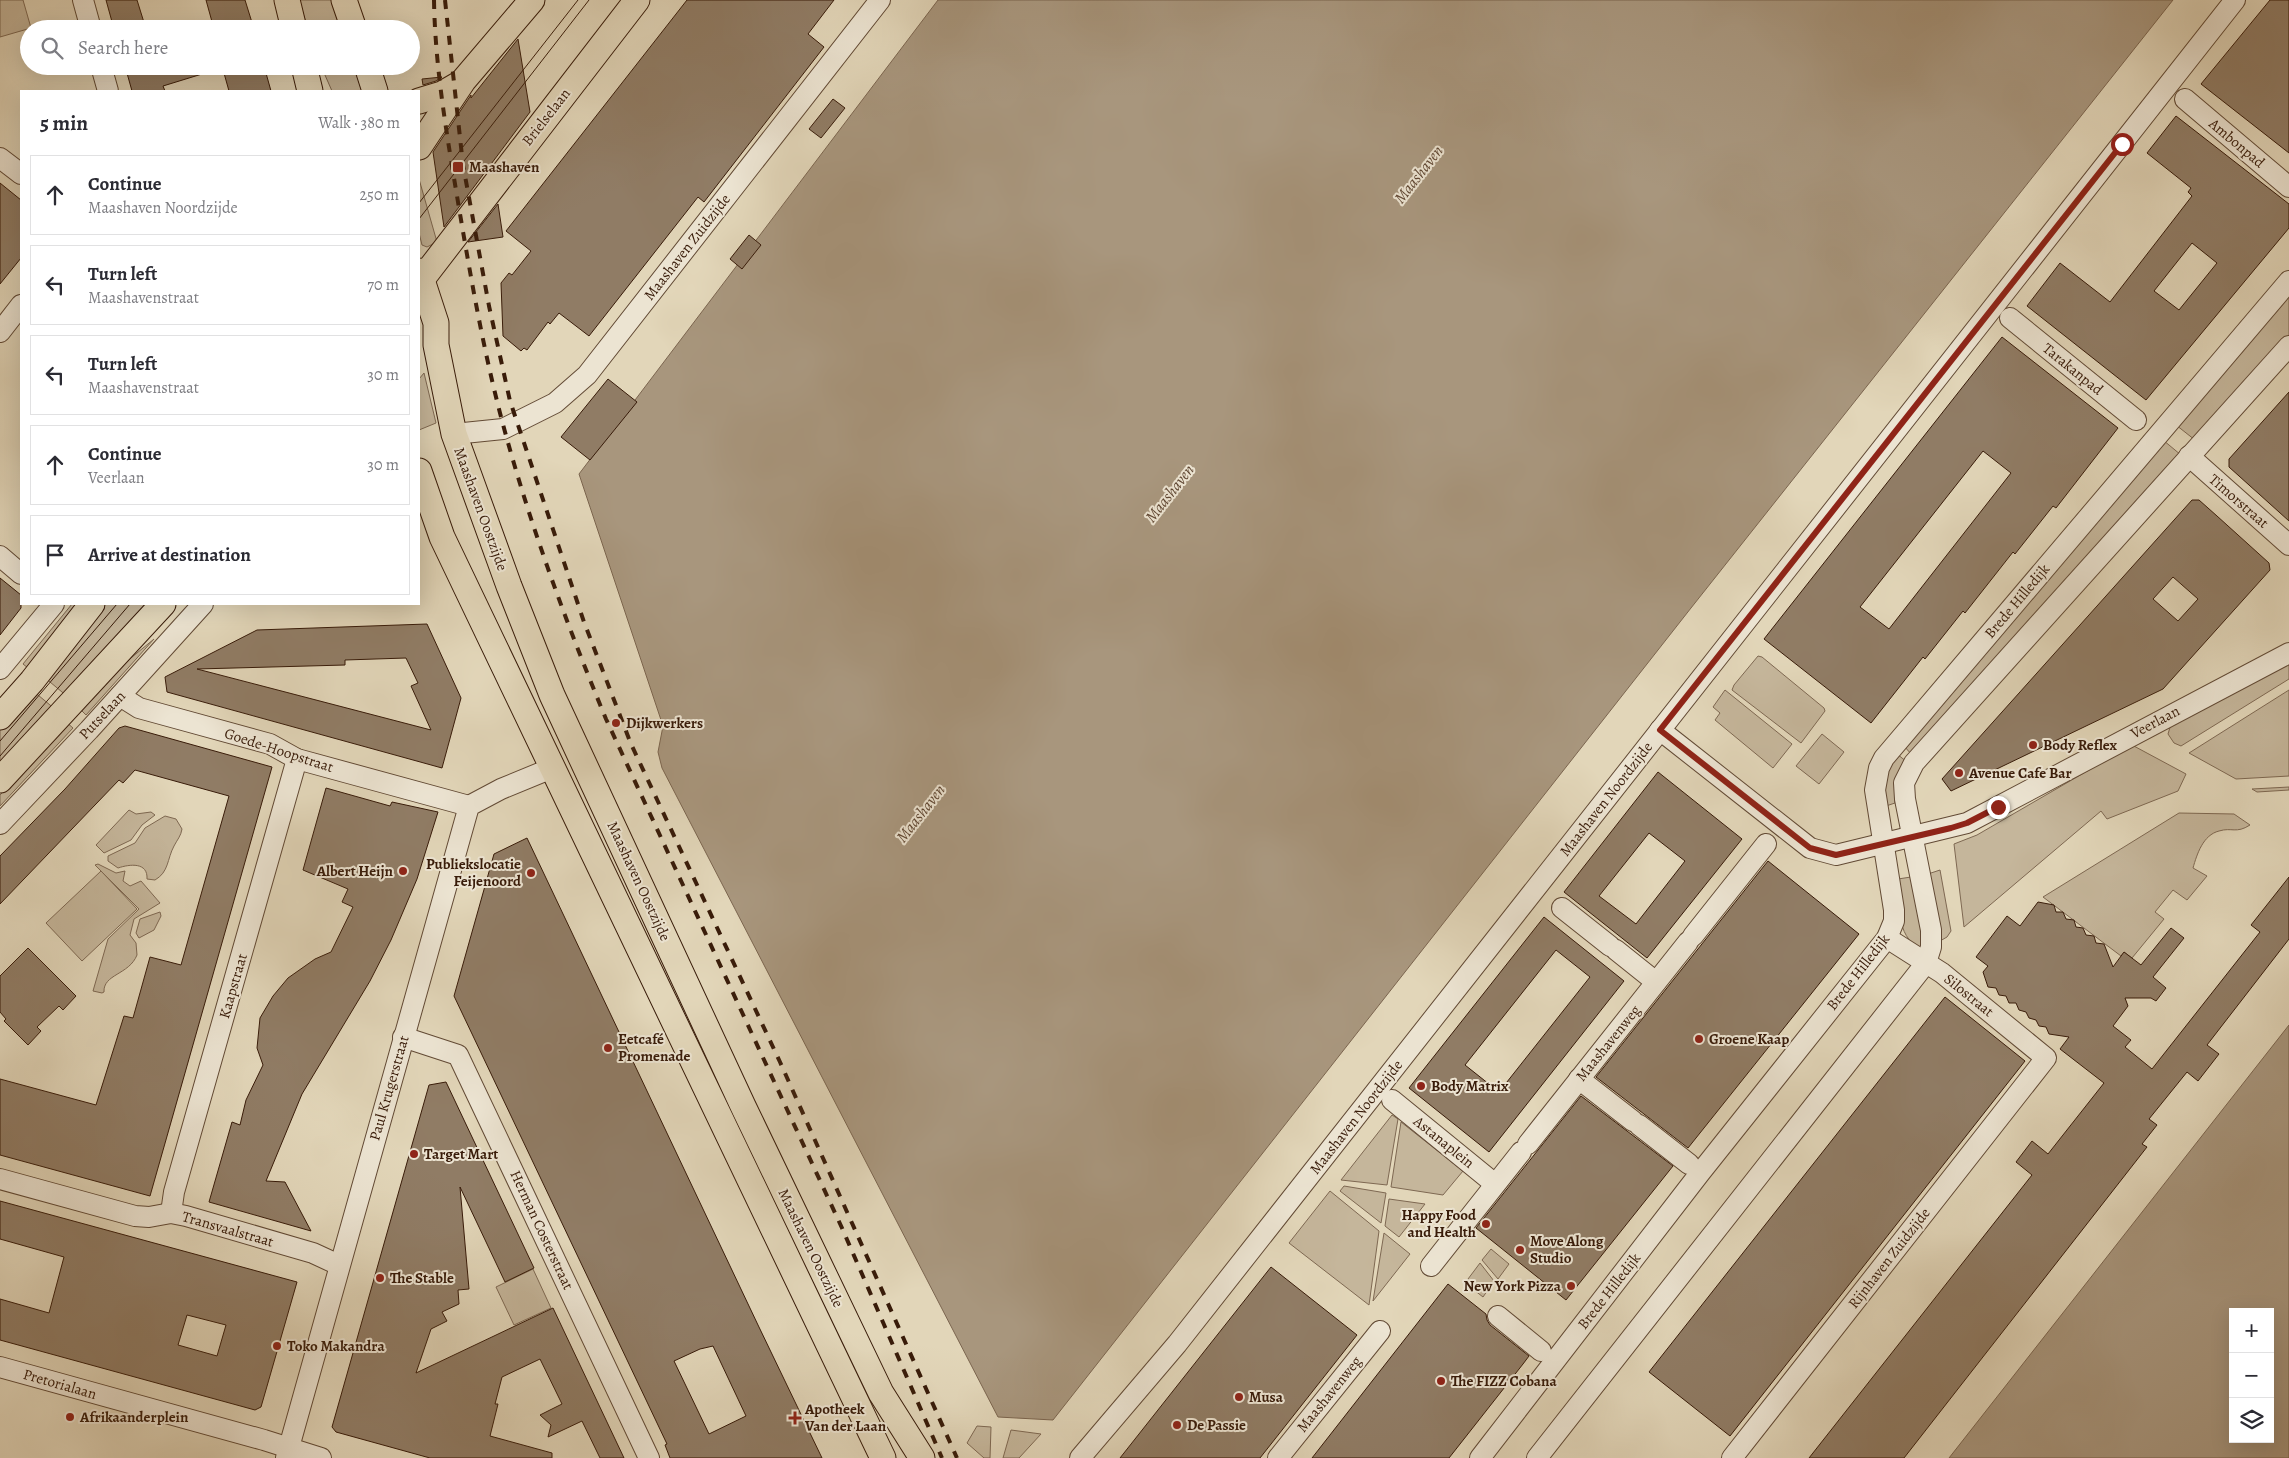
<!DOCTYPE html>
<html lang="en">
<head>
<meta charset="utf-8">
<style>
  body { margin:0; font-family:Alegreya,serif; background:#f7f7f7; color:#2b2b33 }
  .controls { position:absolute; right:15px; bottom:15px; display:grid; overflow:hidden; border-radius:0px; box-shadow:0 5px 20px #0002 }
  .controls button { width:45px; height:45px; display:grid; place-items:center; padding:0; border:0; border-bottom:1px solid #e1e1e2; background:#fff; color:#2b2b33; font:25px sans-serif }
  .stop { position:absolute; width:15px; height:15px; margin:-11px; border:4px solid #8f2418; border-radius:50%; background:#fff }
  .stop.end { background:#8f2418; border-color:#fff; box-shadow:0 1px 5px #0008 }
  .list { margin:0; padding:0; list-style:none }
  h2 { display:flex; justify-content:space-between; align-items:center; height:65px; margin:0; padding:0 20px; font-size:21px }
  h2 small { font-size:16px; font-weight:400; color:#7c7c81 }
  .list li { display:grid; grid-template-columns:32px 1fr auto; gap:15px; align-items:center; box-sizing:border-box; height:80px; margin:0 10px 10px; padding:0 10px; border:1px solid #e1e1e2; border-radius:0px }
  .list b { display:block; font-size:19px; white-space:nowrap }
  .list p { margin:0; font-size:16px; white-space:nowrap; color:#7c7c81 }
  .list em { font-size:16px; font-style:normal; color:#7c7c81 }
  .icon { flex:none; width:28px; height:28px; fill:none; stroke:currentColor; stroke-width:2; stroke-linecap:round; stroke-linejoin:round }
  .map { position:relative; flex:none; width:2289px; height:1458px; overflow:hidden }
  .search { position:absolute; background:#fff; box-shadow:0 5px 20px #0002; left:20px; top:20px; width:400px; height:55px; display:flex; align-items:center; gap:12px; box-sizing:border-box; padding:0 18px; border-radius:28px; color:#7c7c81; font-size:19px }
  .panel { position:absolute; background:#fff; box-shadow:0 5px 20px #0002; left:20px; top:90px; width:400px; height:515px; border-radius:0px }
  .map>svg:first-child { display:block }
  .green { fill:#c5b69b; stroke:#7e6852 }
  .water { fill:#a8967d; stroke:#7b654f; fill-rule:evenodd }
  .building { fill:#907c65; stroke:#381b09; fill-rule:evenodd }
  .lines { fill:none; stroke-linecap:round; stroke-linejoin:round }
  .minor-casing { stroke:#624a35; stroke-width:22 }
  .major-casing { stroke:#381b09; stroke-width:27 }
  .minor { stroke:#ece4d2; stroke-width:20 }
  .major { stroke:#e2d6b9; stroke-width:25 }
  .tram { stroke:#381b09; stroke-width:1 }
  .rail { stroke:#381b09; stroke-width:4; stroke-dasharray:9 9; stroke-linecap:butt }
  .route { stroke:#8f2418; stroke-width:6 }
  .poi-dot { fill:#8f2418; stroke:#ece4d2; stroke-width:2 }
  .labels { text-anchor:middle; stroke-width:4; stroke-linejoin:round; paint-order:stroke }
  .street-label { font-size:15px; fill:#381b09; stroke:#ece4d2 }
  .poi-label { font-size:15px; font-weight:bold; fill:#381b09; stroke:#ece4d2; text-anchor:start }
  .water-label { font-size:16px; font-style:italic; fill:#5f4632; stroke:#ece4d2 }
</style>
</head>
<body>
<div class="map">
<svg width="2289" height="1458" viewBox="0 0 2289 1458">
  <rect width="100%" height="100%" fill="#e2d6b9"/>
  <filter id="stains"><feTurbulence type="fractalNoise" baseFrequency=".004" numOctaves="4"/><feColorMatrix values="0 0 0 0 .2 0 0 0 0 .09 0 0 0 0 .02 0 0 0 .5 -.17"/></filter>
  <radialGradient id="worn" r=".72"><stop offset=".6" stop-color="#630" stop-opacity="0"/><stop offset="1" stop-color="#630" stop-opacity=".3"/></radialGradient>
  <g class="green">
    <polygon points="0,0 23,0 31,28 0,37"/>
    <polygon points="299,0 333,0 344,29 308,29"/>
    <polygon points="321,66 358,66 363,91 332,91"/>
    <polygon points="419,179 437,242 427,247 422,245 419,233"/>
    <polygon points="2289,292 2289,335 2195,440 2176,425"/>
    <polygon points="424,373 436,423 419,430 419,379"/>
    <polygon points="2163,440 2181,455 1912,755 1904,746"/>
    <polygon points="72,604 80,604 28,668 23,664"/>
    <polygon points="101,604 146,604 68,697 44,677"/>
    <polygon points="154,639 86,715 80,709 120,667"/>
    <polygon points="1758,656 1762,657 1824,708 1825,711 1801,743 1732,690 1734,685"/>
    <polygon points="2289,663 2289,679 2181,746 2174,743 2168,734 2171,724"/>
    <polygon points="32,690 56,710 0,770 0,727"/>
    <polygon points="1725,690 1792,744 1773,768 1715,720 1720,713 1713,707"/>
    <polygon points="2289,690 2289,776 2236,779 2189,753"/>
    <polygon points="65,721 73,728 0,806 0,795 50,742"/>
    <polygon points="1822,734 1844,752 1819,784 1796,766"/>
    <polygon points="2132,745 2186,774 2178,791 2107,819 2101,811 1964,927 1954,844 1977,835"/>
    <path d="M1897 754 1907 762C1897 775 1893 787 1895 803L1883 807V778Z"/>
    <polygon points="2289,787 2289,790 2257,792 2252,789"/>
    <polygon points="129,810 136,814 151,812 155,815 142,825 131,840 104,853 96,845"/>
    <path d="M2179 813 2234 814 2250 825C2236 834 2232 827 2219 831 2203 835 2197 854 2193 868L2207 876 2187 900 2173 890 2155 912 2164 919 2132 958 2124 952 2121 956 2043 897Z"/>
    <path d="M165 816 176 819 182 829C181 836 177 840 174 846 167 859 169 872 155 880L147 879C148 862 130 864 118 868L108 861V856L135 843 145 828Z"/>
    <path d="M98 864 116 873 125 871 123 881 130 886 141 881 160 903 134 919 130 935 136 943 137 955C129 975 103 974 104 992L102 993 93 991 108 939 139 909 95 865Z"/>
    <polygon points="1940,870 1951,931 1947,937 1940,941 1928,874"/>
    <polygon points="101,871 137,909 82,961 46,923"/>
    <path d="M1911 877 1924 942 1920 948C1895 936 1900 903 1898 879Z"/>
    <polygon points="160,912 161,916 154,930 139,938 136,933 140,919"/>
    <polygon points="1392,1115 1398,1119 1387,1185 1341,1180"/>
    <polygon points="1401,1122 1463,1171 1443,1195 1391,1187"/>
    <polygon points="1344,1186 1386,1193 1381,1223 1340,1191"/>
    <polygon points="1330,1191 1379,1231 1369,1305 1289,1243"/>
    <polygon points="1389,1199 1425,1204 1399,1237 1385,1226"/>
    <polygon points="1384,1233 1410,1254 1373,1301"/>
    <polygon points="1491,1249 1509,1264 1498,1279 1482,1260"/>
    <polygon points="1480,1263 1494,1281 1483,1297 1465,1283"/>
    <polygon points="533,1269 551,1308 514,1325 496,1287"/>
    <polygon points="977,1426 991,1427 990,1458 984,1458 967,1443"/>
    <polygon points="1011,1430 1041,1434 1019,1458 1003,1458"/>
  </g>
  <g class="water">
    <polygon points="938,0 2173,0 1691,608 1053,1420 998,1417 662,768 658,752 663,726 579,474"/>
    <path d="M2289 1025V1458H1949ZM2233 1312H2270V1439H2233Z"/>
  </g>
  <g class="building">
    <polygon points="106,0 137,0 146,29 114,29"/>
    <polygon points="206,0 245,0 254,29 214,29"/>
    <polygon points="687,0 834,0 808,34 824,47 704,202 698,197 589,336 559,313 550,324 548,322 527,350 524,348 521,351 503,336 501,283 509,273 512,275 531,251 506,231"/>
    <polygon points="2270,0 2289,0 2289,153 2201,84"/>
    <polygon points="518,39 530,112 444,227 433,152 471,95 471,98"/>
    <polygon points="125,66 214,66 215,70 163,86 165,91 132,91"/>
    <polygon points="222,66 264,66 271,91 229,91"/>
    <polygon points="442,77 436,81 423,85 422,79"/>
    <polygon points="833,99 845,108 821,138 809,129"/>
    <path d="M2176 116 2289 204V228L2146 400 2027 306 2060 263 2110 302 2192 196 2188 192 2191 188 2147 153ZM2192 243 2217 263 2179 310 2154 291Z"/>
    <polygon points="0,183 21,200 21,258 0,284"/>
    <polygon points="498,204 503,237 468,242"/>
    <polygon points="749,235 761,245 742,269 730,259"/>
    <path d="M2002 337 2118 428 2056 508 2053 506 2015 554 2013 552 1965 613 1963 611 1925 659 1923 657 1871 723 1764 639ZM1983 451 2011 473 1889 629 1860 607Z"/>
    <polygon points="608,379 637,402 590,460 561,437"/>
    <polygon points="2289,392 2289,521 2229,467 2229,459"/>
    <path d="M2192 500H2199L2217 516 2269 563 2270 570 2163 689 1951 791 1942 779ZM2173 577 2198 599 2178 621 2153 599Z"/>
    <polygon points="0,578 21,595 21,608 0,635"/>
    <path d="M427 624 461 698 442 768 167 692 165 677 257 630ZM406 658 418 683 411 686 431 730 197 669 345 665V660Z"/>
    <polygon points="125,726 272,767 150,1196 0,1155 0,1079 96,1105 124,1016 133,1018 150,957 181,965 229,796 135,770 123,783 119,780 0,904 0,856 65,789 119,728"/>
    <path d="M1658 772 1742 839 1647 958 1564 892ZM1649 833 1685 861 1636 924 1599 896Z"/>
    <polygon points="326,788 390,806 392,802 438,812 417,879 391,940 370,981 302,1094 266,1181 285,1182 311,1231 209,1202 232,1122 240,1125 246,1100 263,1065 257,1048 260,1018 273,996 288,978 315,959 331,952 353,907 342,902 348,889 303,870"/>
    <path d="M527 838 758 1325 822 1458H670L665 1445 667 1444 454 996 494 854ZM713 1346 746 1416 709 1434 674 1361 700 1349Z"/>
    <polygon points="1768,861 1859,934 1688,1148 1596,1077"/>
    <polygon points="2289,877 2289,939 2207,1045 2219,1054 2198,1081 2187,1072 2149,1119 2157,1125 2142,1144 2147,1147 1904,1458 1809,1458 2032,1175 2016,1162 2032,1141 2048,1154 2104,1083 2060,1049 2069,1037 2049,1034 2046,1027 2039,1026 2036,1020 2029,1018 2026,1012 2019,1010 2016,1003 2009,1003 2006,996 1999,995 1996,988 1988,987 1983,972 1988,966 1976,957 2007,916 2020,926 2038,902 2054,905 2056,912 2063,912 2066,919 2074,920 2076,927 2083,928 2086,935 2094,936 2096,943 2104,944 2113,967 2124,952 2141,965 2171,928 2184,938 2153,977 2166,988 2156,1001 2151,998 2125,998 2128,1006 2113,1026 2131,1040 2125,1047 2152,1069 2260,932 2251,925"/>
    <path d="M1544 917 1624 981 1489 1152 1409 1088ZM1556 950 1590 977 1499 1092 1465 1065Z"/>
    <polygon points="28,948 76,996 63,1010 59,1006 37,1027 41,1031 28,1045 4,1021 6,1019 0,1012 0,976"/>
    <polygon points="1945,997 2025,1061 1730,1436 1649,1372"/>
    <polygon points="446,1082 534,1268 505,1282 460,1187 469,1289 458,1290 459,1304 442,1312 447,1321 431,1329 416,1373 553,1308 624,1458 600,1458 582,1421 548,1437 551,1425 540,1415 562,1404 540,1359 502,1377 495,1404 498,1404 490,1436 552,1453 552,1458 430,1458 336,1432 332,1427 429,1085"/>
    <polygon points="1581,1096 1673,1166 1566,1300 1476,1228"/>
    <path d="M0 1201 297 1282 261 1407 255 1410 0 1340V1299L49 1313 64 1257 0 1239ZM187 1315 226 1325 217 1356 178 1345Z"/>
    <polygon points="1271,1267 1357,1335 1260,1458 1120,1458"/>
    <polygon points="1448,1284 1486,1314 1487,1320 1490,1325 1529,1356 1523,1364 1449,1458 1312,1458"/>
  </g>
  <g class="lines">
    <g class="minor-casing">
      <g id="minor">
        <polyline points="83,0 91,29"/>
        <polyline points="101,66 108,91"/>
        <polyline points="2185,99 2289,187"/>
        <polyline points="0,158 21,174"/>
        <polyline points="2010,318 2136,420"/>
        <polyline points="0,332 21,305"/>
        <polyline points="454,434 503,429 555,403 587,375 880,0"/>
        <polyline points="2189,456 2289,545"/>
        <polyline points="0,556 21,574"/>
        <polyline points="0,669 54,604"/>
        <polyline points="120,696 139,708 270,744 297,759 469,806"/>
        <polyline points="1660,730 1810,848 1836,855 1967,823 2289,653"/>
        <polyline points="0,824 89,730 203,604"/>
        <polyline points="1562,908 1610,946"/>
        <polyline points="1693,936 1766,844"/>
        <polyline points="1616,950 1656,982"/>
        <polyline points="403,1037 458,1055 649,1458"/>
        <polyline points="1579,1079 1633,1121"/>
        <polyline points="1392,1100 1495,1184"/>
        <polyline points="1639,1125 1689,1164"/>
        <polyline points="1528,1144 1688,942"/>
        <polyline points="0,1179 135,1216 149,1217 171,1213 186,1216 313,1253 339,1265"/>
        <polyline points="171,1213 174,1192 297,759"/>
        <polyline points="1431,1266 1521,1152"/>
        <polyline points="1498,1316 1541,1351"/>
        <polyline points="0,1367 264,1440 321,1458"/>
        <polyline points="286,1458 469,806 501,789 552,768"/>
        <polyline points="1080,1458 1177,1344 2235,0"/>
        <polyline points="1278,1458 1380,1331"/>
        <polyline points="1480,1458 1700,1173 1887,938 1894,921 1894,910 1875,790 1879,768 1884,758 2289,281"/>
        <polyline points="1537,1458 1926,963 1931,947 1931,930 1905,799 1904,783 1914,763 2289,346"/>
        <polyline points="1732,1458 2046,1058 1942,973 1887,938"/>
      </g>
    </g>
    <g class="major-casing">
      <g id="major">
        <polyline points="287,0 294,29"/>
        <polyline points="344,0 354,29"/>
        <polyline points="304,66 310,91"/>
        <polyline points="367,66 375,91"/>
        <polyline points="419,101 442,94 461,83"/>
        <polyline points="419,147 463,81 532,0"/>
        <polyline points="419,271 436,323 436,345 454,434 509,586 552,695 743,1106 881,1393 922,1458"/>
        <polyline points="419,283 637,0"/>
        <polyline points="419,471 442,537 883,1458"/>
        <polyline points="0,717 32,681 92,604"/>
        <polyline points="0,780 163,604"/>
      </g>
    </g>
    <use href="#minor" class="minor"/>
    <use href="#major" class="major"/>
    <g class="tram">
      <polyline points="419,203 578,0"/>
      <polyline points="419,219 589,0"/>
      <polyline points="0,741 117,604"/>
      <polyline points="0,756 130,604"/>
    </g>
    <g class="rail">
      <path d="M434 0C435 67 447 136 458 202 470 273 482 343 500 413 527 517 565 620 606 719L842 1228 942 1458"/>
      <polyline points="445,0 463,165 489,306 510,401 584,622 631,744 780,1062 957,1458"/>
    </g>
  </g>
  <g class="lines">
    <polyline class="route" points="1998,807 1967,823 1951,828 1836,855 1810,848 1660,730 2122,144"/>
  </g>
  <g class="poi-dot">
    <rect x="452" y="161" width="12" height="12" rx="2.5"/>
    <circle cx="616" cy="723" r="5"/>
    <circle cx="2033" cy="745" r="5"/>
    <circle cx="1959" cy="773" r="5"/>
    <circle cx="403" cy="871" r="5"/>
    <circle cx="531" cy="873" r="5"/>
    <circle cx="1699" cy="1039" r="5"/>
    <circle cx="608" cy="1048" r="5"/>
    <circle cx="1421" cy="1086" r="5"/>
    <circle cx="414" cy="1154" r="5"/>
    <circle cx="1486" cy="1224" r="5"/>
    <circle cx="1520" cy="1250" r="5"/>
    <circle cx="380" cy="1278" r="5"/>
    <circle cx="1571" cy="1286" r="5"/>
    <circle cx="277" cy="1346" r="5"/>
    <circle cx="1441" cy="1381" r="5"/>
    <circle cx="1239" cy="1397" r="5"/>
    <circle cx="70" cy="1417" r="5"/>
    <path d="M792.5 1410.5h5v5h5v5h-5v5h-5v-5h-5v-5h5z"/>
    <circle cx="1177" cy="1425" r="5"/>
  </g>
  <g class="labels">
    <g class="street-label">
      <text transform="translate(546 117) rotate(-52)" y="5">Brielselaan</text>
      <text transform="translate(2237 143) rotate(40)" y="5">Ambonpad</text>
      <text transform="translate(687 247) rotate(-52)" y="5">Maashaven Zuidzijde</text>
      <text transform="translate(2073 369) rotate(39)" y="5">Tarakanpad</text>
      <text transform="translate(2239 501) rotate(41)" y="5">Timorstraat</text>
      <text transform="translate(481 509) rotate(70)" y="5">Maashaven Oostzijde</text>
      <text transform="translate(2017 601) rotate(-50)" y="5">Brede Hilledijk</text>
      <text transform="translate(102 715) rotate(-47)" y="5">Putselaan</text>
      <text transform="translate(2155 722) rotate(-28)" y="5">Veerlaan</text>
      <text transform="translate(279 750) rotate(18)" y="5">Goede-Hoopstraat</text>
      <text transform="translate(1606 799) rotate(-52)" y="5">Maashaven Noordzijde</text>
      <text transform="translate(639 881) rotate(65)" y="5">Maashaven Oostzijde</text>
      <text transform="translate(1858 972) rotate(-52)" y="5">Brede Hilledijk</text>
      <text transform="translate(233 986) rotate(-74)" y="5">Kaapstraat</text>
      <text transform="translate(1969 995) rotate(39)" y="5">Silostraat</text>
      <text transform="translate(1608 1043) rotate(-51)" y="5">Maashavenweg</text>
      <text transform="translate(389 1088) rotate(-74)" y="5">Paul Krugerstraat</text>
      <text transform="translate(1356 1117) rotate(-52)" y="5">Maashaven Noordzijde</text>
      <text transform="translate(1444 1142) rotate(39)" y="5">Astanaplein</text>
      <text transform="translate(228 1229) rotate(16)" y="5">Transvaalstraat</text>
      <text transform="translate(542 1230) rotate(65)" y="5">Herman Costerstraat</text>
      <text transform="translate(811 1248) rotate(64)" y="5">Maashaven Oostzijde</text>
      <text transform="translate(1889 1258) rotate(-52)" y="5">Rijnhaven Zuidzijde</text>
      <text transform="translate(1609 1291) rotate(-52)" y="5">Brede Hilledijk</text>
      <text transform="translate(60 1384) rotate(16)" y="5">Pretorialaan</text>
      <text transform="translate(1329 1394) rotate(-51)" y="5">Maashavenweg</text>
    </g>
    <g class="poi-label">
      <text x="469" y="172">Maashaven</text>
      <text x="626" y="728">Dijkwerkers</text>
      <text x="2043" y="750">Body Reflex</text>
      <text x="1969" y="778">Avenue Cafe Bar</text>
      <text x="521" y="869" text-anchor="end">Publiekslocatie<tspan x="521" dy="17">Feijenoord</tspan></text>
      <text x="393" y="876" text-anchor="end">Albert Heijn</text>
      <text x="618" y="1044">Eetcafé<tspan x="618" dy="17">Promenade</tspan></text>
      <text x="1709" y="1044">Groene Kaap</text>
      <text x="1431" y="1091">Body Matrix</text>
      <text x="424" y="1159">Target Mart</text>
      <text x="1476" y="1220" text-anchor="end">Happy Food<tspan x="1476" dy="17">and Health</tspan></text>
      <text x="1530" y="1246">Move Along<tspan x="1530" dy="17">Studio</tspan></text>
      <text x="390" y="1283">The Stable</text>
      <text x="1561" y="1291" text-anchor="end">New York Pizza</text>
      <text x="287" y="1351">Toko Makandra</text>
      <text x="1451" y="1386">The FIZZ Cobana</text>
      <text x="1249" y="1402">Musa</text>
      <text x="805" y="1414">Apotheek<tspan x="805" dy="17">Van der Laan</tspan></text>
      <text x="80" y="1422">Afrikaanderplein</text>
      <text x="1187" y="1430">De Passie</text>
    </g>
    <g class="water-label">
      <text transform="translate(1418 174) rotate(-52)" y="6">Maashaven</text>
      <text transform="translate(1169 493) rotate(-52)" y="6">Maashaven</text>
      <text transform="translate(920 813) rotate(-52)" y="6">Maashaven</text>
    </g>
  </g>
  <rect width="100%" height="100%" filter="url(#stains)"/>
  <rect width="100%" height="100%" fill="url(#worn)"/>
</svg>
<div class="controls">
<button>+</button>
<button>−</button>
<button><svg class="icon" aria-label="layers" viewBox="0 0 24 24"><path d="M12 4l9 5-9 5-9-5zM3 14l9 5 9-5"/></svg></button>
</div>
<div class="stop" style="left:2122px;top:144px"></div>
<div class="stop end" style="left:1998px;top:807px"></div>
<div class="search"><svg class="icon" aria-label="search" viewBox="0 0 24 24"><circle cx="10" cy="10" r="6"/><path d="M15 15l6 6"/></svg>Search here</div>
<section class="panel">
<h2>5 min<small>Walk · 380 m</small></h2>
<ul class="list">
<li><svg class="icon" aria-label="ahead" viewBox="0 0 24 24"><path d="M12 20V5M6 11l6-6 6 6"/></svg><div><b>Continue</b><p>Maashaven Noordzijde</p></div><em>250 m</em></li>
<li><svg class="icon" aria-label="left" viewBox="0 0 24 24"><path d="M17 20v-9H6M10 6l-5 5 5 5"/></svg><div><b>Turn left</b><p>Maashavenstraat</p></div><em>70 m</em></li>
<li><svg class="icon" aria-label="left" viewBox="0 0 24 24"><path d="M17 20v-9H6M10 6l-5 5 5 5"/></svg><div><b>Turn left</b><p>Maashavenstraat</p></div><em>30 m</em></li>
<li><svg class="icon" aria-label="ahead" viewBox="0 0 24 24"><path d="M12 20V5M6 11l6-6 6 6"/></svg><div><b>Continue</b><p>Veerlaan</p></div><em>30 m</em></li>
<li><svg class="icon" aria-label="arrive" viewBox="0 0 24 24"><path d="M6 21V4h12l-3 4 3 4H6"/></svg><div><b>Arrive at destination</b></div></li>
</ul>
</section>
</div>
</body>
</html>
